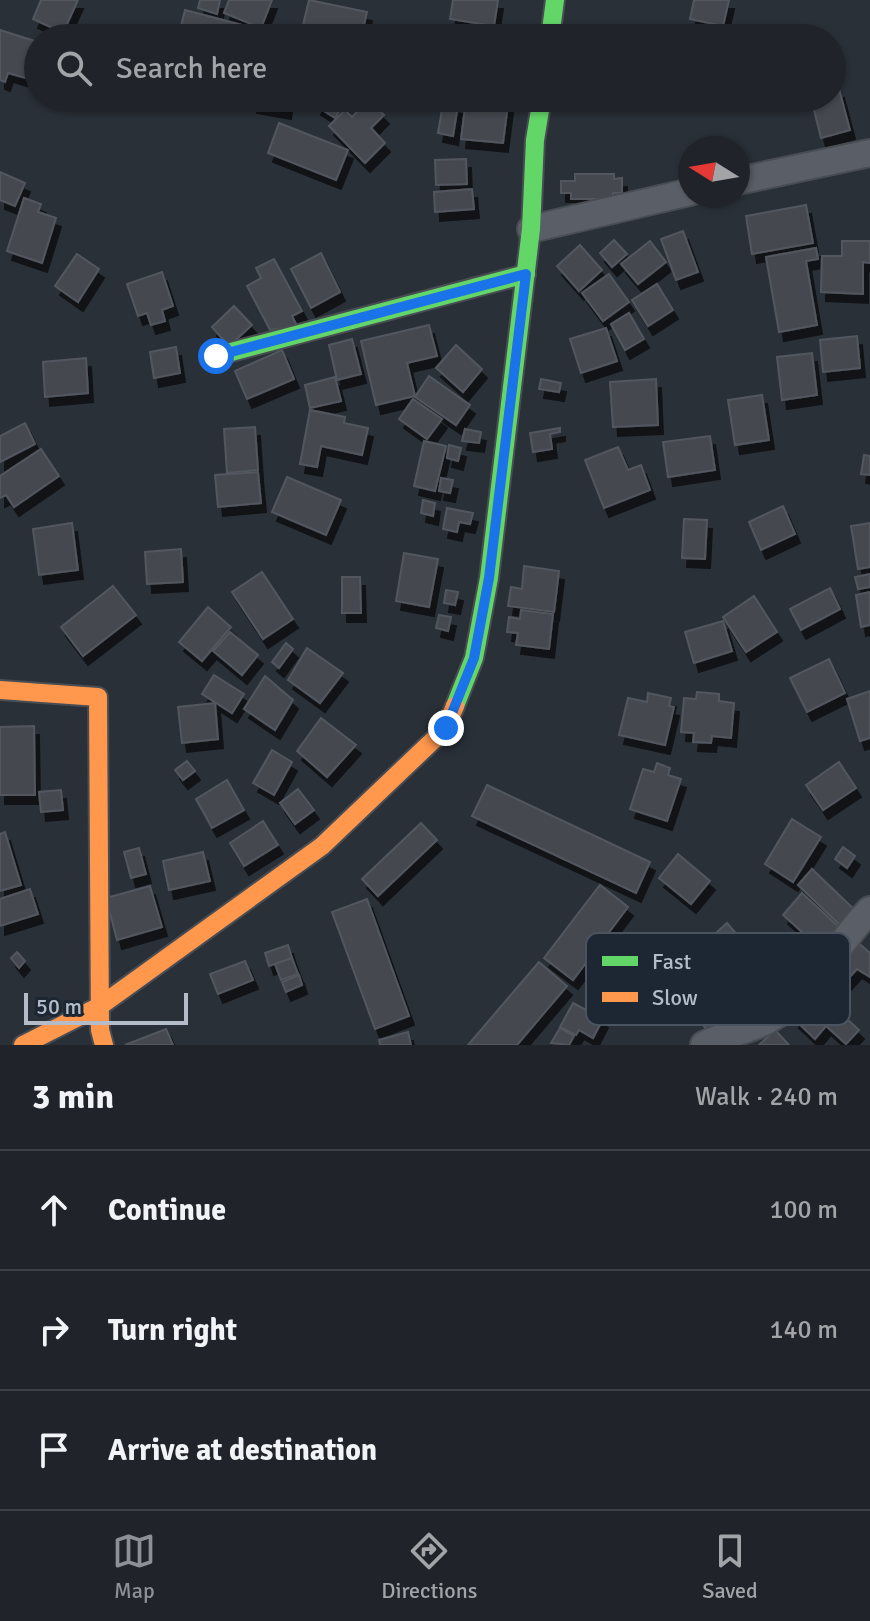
<!DOCTYPE html>
<html lang="en">
<head>
<meta charset="utf-8">
<style>
  body { margin:0; font-family:Signika,sans-serif; background:#2d3036; color:#f1f3f6 }
  .compass { position:absolute; left:678px; top:136px; width:72px; height:72px; border-radius:50%; background:#20242a; box-shadow:0 2px 6px #0004; rotate:281deg }
  .scale { position:absolute; left:24px; bottom:20px; width:164px; box-sizing:border-box; padding-left:8px; border:4px solid #b4bcc9; border-top:0; font-size:22px; line-height:28px; white-space:nowrap; color:#b4bcc9; -webkit-text-stroke:6px #1d2633; paint-order:stroke }
  .stop { position:absolute; width:24px; height:24px; margin:-18px; border:6px solid #1a73e8; border-radius:50%; background:#fff }
  .stop.end { background:#1a73e8; border-color:#fff; box-shadow:0 2px 8px #0008 }
  .list { margin:0; padding:0; list-style:none }
  h2 { display:flex; justify-content:space-between; align-items:center; height:104px; margin:0; padding:0 32px; font-size:34px }
  h2 small { font-size:26px; font-weight:400; color:#a2a4a8 }
  .list li { display:grid; grid-template-columns:52px 1fr auto; gap:24px; align-items:center; box-sizing:border-box; height:120px; padding:0 32px; border-top:2px solid #3d4147 }
  .list b { display:block; font-size:30px; white-space:nowrap }
  .list em { font-size:26px; font-style:normal; color:#a2a4a8 }
  .icon { flex:none; width:44px; height:44px; fill:none; stroke:currentColor; stroke-width:2; stroke-linecap:round; stroke-linejoin:round }
  .map { position:relative; flex:none; width:870px; height:1045px; overflow:hidden }
  .search { position:absolute; background:#20242a; box-shadow:0 2px 6px #0004; left:24px; right:24px; top:24px; height:88px; display:flex; align-items:center; gap:20px; box-sizing:border-box; padding:0 28px; border-radius:44px; color:#a2a4a8; font-size:30px }
  .sheet { height:464px; background:#20242a }
  nav { display:flex; justify-content:space-around; align-items:center; box-sizing:border-box; height:112px; border-top:2px solid #3d4147; background:#20242a; font-size:22px; color:#a2a4a8 }
  nav a { display:grid; justify-items:center; gap:4px }
  nav .on { color:#8c9099 }
  .map>svg:first-child { display:block }
  .building { fill:#444950; stroke:#52575f; stroke-width:2; filter:url(#shadow) }
  .lines { fill:none; stroke-linecap:round; stroke-linejoin:round }
  .street-casing { stroke:#484c53; stroke-width:30 }
  .fast-casing { stroke:#484c53; stroke-width:22 }
  .slow-casing { stroke:#484c53; stroke-width:22 }
  .street { stroke:#5a5e66; stroke-width:26 }
  .fast { stroke:#63d668; stroke-width:18 }
  .slow { stroke:#ff974d; stroke-width:18 }
  .route { stroke:#1a73e8; stroke-width:10 }
  .key { fill:#1d2633; stroke:#4a5360; stroke-width:2 }
  .key-label { font-size:22px; fill:#b4bcc9 }
</style>
</head>
<body>
<div class="map">
<svg width="870" height="1045" viewBox="0 0 870 1045">
  <defs>
    <filter id="shadow"><feDropShadow dx="5" dy="9" stdDeviation="0" flood-color="#0009"/></filter>
  </defs>
  <rect width="100%" height="100%" fill="#2a3038"/>
  <g class="building">
    <polygon points="41,0 78,0 63,33 33,19"/>
    <polygon points="200,0 220,0 217,14 198,8"/>
    <polygon points="229,0 272,0 261,28 224,13"/>
    <polygon points="309,0 367,12 361,38 300,38"/>
    <polygon points="453,0 498,0 494,26 450,19"/>
    <polygon points="694,0 729,0 723,26 690,19"/>
    <polygon points="185,10 242,25 238,38 178,38"/>
    <polygon points="0,30 38,42 38,63 33,80 8,73 5,82 0,80"/>
    <polygon points="839,89 850,130 821,138 811,98 832,98 832,91"/>
    <polygon points="253,98 288,98 286,110 252,104"/>
    <polygon points="320,98 348,98 335,118 316,106"/>
    <polygon points="466,99 508,104 503,143 461,139"/>
    <polygon points="369,100 384,115 371,128 385,143 365,163 329,126 345,110 352,117"/>
    <polygon points="443,103 458,105 453,136 438,133"/>
    <polygon points="279,123 348,150 336,180 268,153"/>
    <polygon points="466,159 467,184 436,185 435,160"/>
    <polygon points="0,172 25,183 15,206 0,200"/>
    <polygon points="575,174 614,174 614,179 622,178 622,193 613,193 613,199 571,199 571,193 561,193 561,181 575,181"/>
    <polygon points="472,189 474,209 435,212 434,192"/>
    <polygon points="24,198 41,204 38,212 56,218 42,263 7,251"/>
    <polygon points="806,205 813,243 752,254 746,216"/>
    <polygon points="683,231 698,272 676,280 661,239"/>
    <polygon points="614,240 627,254 612,267 600,253"/>
    <polygon points="650,241 666,262 638,284 621,264"/>
    <polygon points="842,241 870,241 870,263 863,262 863,294 821,292 822,256 842,256"/>
    <polygon points="580,245 602,270 579,291 557,266"/>
    <polygon points="816,248 818,259 806,261 817,325 779,332 766,257"/>
    <polygon points="321,253 340,292 311,308 291,269"/>
    <polygon points="77,254 99,269 78,302 55,286"/>
    <polygon points="274,259 302,311 292,316 297,326 270,330 247,286 261,278 256,268"/>
    <polygon points="162,272 173,306 162,310 165,321 151,325 147,313 138,316 127,284"/>
    <polygon points="609,274 629,302 603,321 582,293"/>
    <polygon points="657,284 673,310 648,326 632,300"/>
    <polygon points="234,306 252,325 229,346 212,327"/>
    <polygon points="629,313 644,339 625,350 611,324"/>
    <polygon points="429,325 437,356 407,363 415,396 376,405 361,341"/>
    <polygon points="606,328 617,361 581,373 570,339"/>
    <polygon points="857,336 860,368 823,372 820,340"/>
    <polygon points="352,339 361,374 337,380 329,345"/>
    <polygon points="456,345 482,369 463,392 436,368"/>
    <polygon points="176,347 180,373 154,378 150,352"/>
    <polygon points="282,350 294,379 247,399 235,371"/>
    <polygon points="812,353 817,395 782,400 777,357"/>
    <polygon points="86,358 88,393 45,397 43,362"/>
    <polygon points="429,376 470,405 456,425 415,397"/>
    <polygon points="335,377 341,401 310,408 305,385"/>
    <polygon points="541,379 561,383 559,392 539,389"/>
    <polygon points="656,379 658,425 613,427 610,382"/>
    <polygon points="762,395 769,440 735,445 728,400"/>
    <polygon points="413,399 442,419 427,439 399,419"/>
    <polygon points="310,410 345,417 344,423 368,428 362,455 321,446 317,467 300,464"/>
    <polygon points="25,423 35,444 0,462 0,436"/>
    <polygon points="255,427 258,470 227,473 224,429"/>
    <polygon points="560,428 560,432 550,434 552,449 533,452 530,433"/>
    <polygon points="465,429 481,432 479,443 462,441"/>
    <polygon points="710,436 715,470 668,477 663,442"/>
    <polygon points="424,441 446,446 435,491 414,486"/>
    <polygon points="449,445 461,448 458,461 447,458"/>
    <polygon points="618,447 628,470 641,465 650,490 604,508 585,460"/>
    <polygon points="41,449 59,476 14,507 6,495 0,498 0,476"/>
    <polygon points="864,455 870,456 870,475 861,474"/>
    <polygon points="258,472 261,503 218,507 215,475"/>
    <polygon points="287,477 341,500 326,535 272,512"/>
    <polygon points="441,478 453,480 450,493 439,491"/>
    <polygon points="423,500 435,503 433,516 421,513"/>
    <polygon points="783,506 795,534 761,550 749,522"/>
    <polygon points="447,508 473,513 470,524 459,522 457,532 443,529"/>
    <polygon points="684,519 707,520 705,559 682,558"/>
    <polygon points="72,523 78,570 39,575 33,529"/>
    <polygon points="870,523 870,567 858,569 851,526"/>
    <polygon points="181,549 183,582 147,584 145,552"/>
    <polygon points="404,553 438,559 429,607 396,601"/>
    <polygon points="524,566 559,571 554,612 508,606 511,587 522,589"/>
    <polygon points="262,572 293,619 263,639 232,592"/>
    <polygon points="870,574 870,587 858,589 855,577"/>
    <polygon points="342,577 360,577 361,613 342,613"/>
    <polygon points="113,586 136,615 83,656 61,627"/>
    <polygon points="830,588 840,609 801,630 790,609"/>
    <polygon points="446,590 458,592 455,605 444,603"/>
    <polygon points="870,592 870,625 861,627 856,595"/>
    <polygon points="754,596 777,632 746,652 723,617"/>
    <polygon points="208,607 231,627 202,661 179,642"/>
    <polygon points="521,610 553,614 549,649 516,645 518,633 507,632 509,617 520,619"/>
    <polygon points="439,615 451,617 448,631 436,628"/>
    <polygon points="723,621 732,651 694,663 685,632"/>
    <polygon points="230,632 258,655 242,675 213,651"/>
    <polygon points="286,643 293,649 279,668 272,662"/>
    <polygon points="307,648 343,673 320,703 288,680"/>
    <polygon points="829,659 845,693 807,712 790,678"/>
    <polygon points="214,675 244,694 232,713 202,694"/>
    <polygon points="265,676 293,700 275,730 244,709"/>
    <polygon points="870,691 870,738 860,741 847,699"/>
    <polygon points="697,692 719,694 719,701 734,703 731,738 712,736 711,743 693,742 694,733 681,732 684,698 696,699"/>
    <polygon points="648,693 671,698 669,706 674,707 665,745 619,735 628,698 647,702"/>
    <polygon points="215,703 218,739 182,743 178,707"/>
    <polygon points="321,718 356,745 327,777 297,751"/>
    <polygon points="34,726 35,795 0,795 0,727"/>
    <polygon points="272,750 292,762 274,795 253,783"/>
    <polygon points="187,761 195,771 183,780 175,770"/>
    <polygon points="839,762 856,788 823,810 806,785"/>
    <polygon points="657,763 670,768 668,775 681,779 667,821 630,809 643,769 654,772"/>
    <polygon points="227,780 244,810 212,828 196,799"/>
    <polygon points="487,785 650,862 636,893 472,816"/>
    <polygon points="298,789 314,810 295,824 280,803"/>
    <polygon points="61,790 63,810 41,812 39,792"/>
    <polygon points="792,819 821,837 793,882 765,864"/>
    <polygon points="263,821 278,845 244,866 230,843"/>
    <polygon points="421,823 437,840 378,896 362,879"/>
    <polygon points="5,832 21,885 0,891 0,834"/>
    <polygon points="843,847 855,856 847,868 835,859"/>
    <polygon points="139,848 146,874 131,878 124,852"/>
    <polygon points="203,852 210,881 169,890 163,861"/>
    <polygon points="678,854 710,881 691,904 659,878"/>
    <polygon points="812,869 860,915 845,930 798,885"/>
    <polygon points="600,885 628,907 573,980 544,958"/>
    <polygon points="150,886 162,927 117,940 106,898"/>
    <polygon points="30,889 38,914 0,926 0,899"/>
    <polygon points="802,893 840,928 821,949 783,915"/>
    <polygon points="367,899 409,1016 375,1029 332,912"/>
    <polygon points="727,923 761,963 744,978 741,974 731,984 727,979 721,984 694,953"/>
    <polygon points="856,941 870,953 870,977 857,969 844,983 830,971"/>
    <polygon points="288,945 292,958 269,966 265,953"/>
    <polygon points="17,952 25,961 19,968 11,958"/>
    <polygon points="292,958 298,974 281,980 275,964"/>
    <polygon points="245,961 253,980 218,994 210,974"/>
    <polygon points="539,962 567,986 517,1045 468,1045"/>
    <polygon points="299,975 302,985 286,992 282,982"/>
    <polygon points="723,991 738,1021 709,1036 694,1006"/>
    <polygon points="818,992 859,1030 846,1044 826,1026 815,1039 794,1019"/>
    <polygon points="573,1003 603,1019 593,1038 579,1030 576,1035 560,1027"/>
    <polygon points="560,1028 574,1036 569,1045 551,1043"/>
    <polygon points="166,1029 173,1045 125,1045"/>
    <polygon points="775,1030 789,1045 759,1045"/>
    <polygon points="408,1032 411,1045 380,1045 379,1040"/>
  </g>
  <g class="lines">
    <g class="street-casing">
      <g id="street">
        <polyline points="738,181 870,153"/>
        <polyline points="531,229 690,192"/>
        <path d="M704 1045C724 1034 748 1031 768 1020 814 995 835 945 870 910"/>
      </g>
    </g>
    <g class="fast-casing">
      <g id="fast">
        <polyline points="550,38 555,0"/>
        <polyline points="216,356 526,274"/>
        <polyline points="455,706 474,658 489,578 531,229 535,140 542,98"/>
      </g>
    </g>
    <g class="slow-casing">
      <g id="slow">
        <polyline points="0,690 98,697 100,1030 104,1045"/>
        <polyline points="23,1045 100,1006 322,846 446,728 455,706"/>
      </g>
    </g>
    <use href="#street" class="street"/>
    <use href="#fast" class="fast"/>
    <use href="#slow" class="slow"/>
  </g>
  <g class="lines">
    <polyline class="route" points="216,356 526,274 489,578 474,658 446,728"/>
  </g>
  <rect x="586" y="933" width="264" height="92" rx="12" class="key"/>
  <rect x="602" y="956" width="36" height="10" fill="#63d668"/>
  <rect x="602" y="992" width="36" height="10" fill="#ff974d"/>
  <g class="key-label">
    <text x="652" y="969">Fast</text>
    <text x="652" y="1005">Slow</text>
  </g>
</svg>
<svg class="compass" viewBox="-18 -18 36 36"><path d="M0-13l5 13h-10z" fill="#e53935"/><path d="M0 13l5-13h-10z" fill="#a2a4a8"/></svg>
<div class="scale">50 m</div>
<div class="stop" style="left:216px;top:356px"></div>
<div class="stop end" style="left:446px;top:728px"></div>
<div class="search"><svg class="icon" aria-label="search" viewBox="0 0 24 24"><circle cx="10" cy="10" r="6"/><path d="M15 15l6 6"/></svg>Search here</div>
</div>
<section class="sheet">
<h2>3 min<small>Walk · 240 m</small></h2>
<ul class="list">
<li><svg class="icon" aria-label="ahead" viewBox="0 0 24 24"><path d="M12 20V5M6 11l6-6 6 6"/></svg><div><b>Continue</b></div><em>100 m</em></li>
<li><svg class="icon" aria-label="right" viewBox="0 0 24 24"><path d="M7 20v-9h11M14 6l5 5-5 5"/></svg><div><b>Turn right</b></div><em>140 m</em></li>
<li><svg class="icon" aria-label="arrive" viewBox="0 0 24 24"><path d="M6 21V4h12l-3 4 3 4H6"/></svg><div><b>Arrive at destination</b></div></li>
</ul>
</section>
<nav>
<a class="on"><svg class="icon" aria-label="map" viewBox="0 0 24 24"><path d="M3 6l6-2 6 2 6-2v14l-6 2-6-2-6 2zM9 4v14M15 6v14"/></svg>Map</a>
<a><svg class="icon" aria-label="directions" viewBox="0 0 24 24"><path d="M12 3l9 9-9 9-9-9zM9 14v-3h6M13 9l2 2-2 2"/></svg>Directions</a>
<a><svg class="icon" aria-label="saved" viewBox="0 0 24 24"><path d="M7 4h10v16l-5-4-5 4z"/></svg>Saved</a>
</nav>
</body>
</html>
